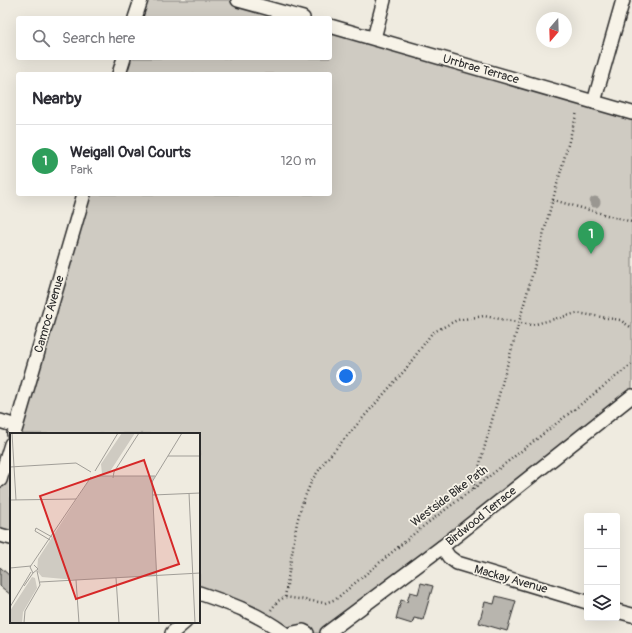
<!DOCTYPE html>
<html lang="en">
<head>
<meta charset="utf-8">
<style>
  body { margin:0; font-family:Pangolin,sans-serif; background:#f2f2f3; color:#2b2b33 }
  .controls { position:absolute; right:12px; bottom:12px; display:grid; overflow:hidden; border-radius:4px; box-shadow:0 4px 16px #0002 }
  .controls button { width:36px; height:36px; display:grid; place-items:center; padding:0; border:0; border-bottom:1px solid #e1e1e2; background:#fff; color:#2b2b33; font:20px sans-serif }
  .compass { position:absolute; left:536px; top:12px; width:36px; height:36px; border-radius:50%; background:#fff; box-shadow:0 4px 16px #0002; rotate:199deg }
  .you { position:absolute; left:346px; top:376px; width:14px; height:14px; margin:-10px; border:3px solid #fff; border-radius:50%; background:#1a73e8; box-shadow:0 0 0 6px #1a73e833 }
  .badge { display:grid; place-items:center; width:26px; height:26px; border-radius:50%; background:#c8321e; color:#fff; font-size:13px; font-weight:700 }
  .pin { position:absolute; translate:-50% -33px; filter:drop-shadow(0 1px 2px #0008) }
  .pin::after { content:''; position:absolute; top:21px; width:14px; height:12px; background:inherit; clip-path:polygon(0 0,100% 0,50% 100%) }
  .list { margin:0; padding:0; list-style:none }
  h2 { display:flex; justify-content:space-between; align-items:center; height:52px; margin:0; padding:0 16px; font-size:17px }
  h2 small { font-size:13px; font-weight:400; color:#7c7c81 }
  .list li { display:grid; grid-template-columns:26px 1fr auto; gap:12px; align-items:center; box-sizing:border-box; height:72px; padding:0 16px; border-top:1px solid #e1e1e2 }
  .list b { display:block; font-size:15px; white-space:nowrap }
  .list p { margin:0; font-size:13px; white-space:nowrap; color:#7c7c81 }
  .list em { font-size:13px; font-style:normal; color:#7c7c81 }
  .icon { flex:none; width:22px; height:22px; fill:none; stroke:currentColor; stroke-width:2; stroke-linecap:round; stroke-linejoin:round }
  .map { position:relative; flex:none; width:632px; height:633px; overflow:hidden }
  .search { position:absolute; background:#fff; box-shadow:0 4px 16px #0002; left:16px; top:16px; width:316px; height:44px; display:flex; align-items:center; gap:10px; box-sizing:border-box; padding:0 14px; border-radius:4px; color:#7c7c81; font-size:15px }
  .panel { position:absolute; background:#fff; box-shadow:0 4px 16px #0002; left:16px; top:72px; width:316px; height:124px; border-radius:4px }
  .map>svg:first-child { display:block }
  .green { fill:#cfcbc2; stroke:#7d7b76 }
  .building { fill:#b8b5ae; stroke:#2b2b2b }
  .lines { fill:none; stroke-linecap:round; stroke-linejoin:round }
  .minor-casing { stroke:#2b2b2b; stroke-width:16 }
  .path { stroke:#2b2b2b; stroke-width:2.5; stroke-dasharray:1 3; stroke-linecap:butt }
  .minor { stroke:#f7f3e8; stroke-width:13 }
  .tree { fill:#9a9791 }
  .labels { text-anchor:middle; stroke-width:3.5; stroke-linejoin:round; paint-order:stroke }
  .street-label { font-size:12px; fill:#2b2b2b; stroke:#f7f3e8 }
  .inset-road { fill:none; stroke:#a19e98; stroke-width:1 }
  .view { fill:#d62828; fill-opacity:0.15; stroke:#d62828; stroke-width:2 }
  .inset-edge { fill:none; stroke:#2b2b2b; stroke-width:2 }
</style>
</head>
<body>
<div class="map">
<svg width="632" height="633" viewBox="0 0 632 633">
  <rect width="100%" height="100%" fill="#efebe0"/>
  <filter id="ink" filterUnits="userSpaceOnUse"><feTurbulence type="fractalNoise" baseFrequency=".025" numOctaves="2"/><feDisplacementMap in="SourceGraphic" scale="8" xChannelSelector="R" yChannelSelector="G"/><feConvolveMatrix kernelMatrix="1 2 1 2 8 2 1 2 1" color-interpolation-filters="sRGB"/></filter>
  <g filter="url(#ink)">
    <g class="green">
      <polygon points="141,0 235,0 299,18 135,18"/>
      <polygon points="330,27 632,118 632,396 327,633 296,633 199,593 199,434 13,434 84,194 330,194 330,74 119,74 124,58 330,58"/>
      <polygon points="11,442 11,538 0,535 0,479"/>
    </g>
    <g class="building">
      <polygon points="0,567 11,577 11,595 0,586"/>
      <polygon points="421,583 433,586 423,620 414,618 412,624 396,619 401,600 407,602 410,592 418,594"/>
      <polygon points="496,596 516,601 507,631 479,623 485,602 494,604"/>
    </g>
    <g class="lines">
      <g class="minor-casing">
        <g id="minor">
          <polyline points="238,0 303,18"/>
          <polyline points="135,18 141,0"/>
          <polyline points="330,26 632,113"/>
          <polyline points="374,38 384,0"/>
          <polyline points="119,74 124,58"/>
          <polyline points="594,102 623,0"/>
          <polyline points="0,421 16,426"/>
          <polyline points="14,434 84,194"/>
          <polyline points="0,480 11,444"/>
          <polyline points="0,535 11,538"/>
          <polyline points="442,547 449,557 457,563 587,602"/>
          <path d="M199 593C231 604 257 613 284 633"/>
          <polyline points="617,611 632,615"/>
          <polyline points="172,633 185,622"/>
          <polyline points="293,633 303,631 307,633"/>
          <polyline points="327,633 442,547 632,396"/>
        </g>
      </g>
      <g class="path">
        <polyline points="553,200 632,222"/>
        <polyline points="473,489 577,112"/>
        <polyline points="285,597 297,522 302,504 312,480 326,460 405,370 432,333 457,320 484,316 532,325 577,313 620,320 632,328"/>
        <polyline points="271,610 278,601 285,597 325,603 336,599 421,528 473,489 632,364"/>
      </g>
      <use href="#minor" class="minor"/>
    </g>
    <circle class="tree" cx="595" cy="202" r="5.5"/>
  </g>
  <g class="labels">
    <g class="street-label">
      <text transform="translate(481 69) rotate(16)" y="4">Urrbrae Terrace</text>
      <text transform="translate(49 314) rotate(-74)" y="4">Camroc Avenue</text>
      <text transform="translate(449 496) rotate(-37)" y="4">Westside Bike Path</text>
      <text transform="translate(481 516) rotate(-39)" y="4">Birdwood Terrace</text>
      <text transform="translate(511 579) rotate(16)" y="4">Mackay Avenue</text>
    </g>
  </g>
  <g transform="translate(10 433)">
    <rect width="190" height="190" fill="#efebe0"/>
    <path d="M112 0H125L99 40 92 41 91 31ZM87 43H145L142 49 147 143 66 147 32 144 27 138 28 126 81 44ZM22 144 25 145 27 155 13 179 12 190H0V178Z" fill="#cfcbc2"/>
    <path class="inset-road" d="M2 0 6 67M158 23H190M0 34 66 30 81 39M85 38 108 0M87 43H145M103 45 104 39 129 0M179 60 185 190M143 62 190 60M0 67 66 66M40 107 25 98 26 95 42 104M24 132 28 136 23 140 20 134 81 44M0 135 21 133M106 145 109 190M66 147 69 190M30 149 190 140M14 153 23 140M0 174 21 139M14 190 15 178 30 152 27 138M149 190 142 49 172 0"/>
    <path class="view" d="M134 27 169 131 66 166 30 63Z"/>
    <rect width="190" height="190" class="inset-edge"/>
  </g>
</svg>
<div class="controls">
<button>+</button>
<button>−</button>
<button><svg class="icon" aria-label="layers" viewBox="0 0 24 24"><path d="M12 4l9 5-9 5-9-5zM3 14l9 5 9-5"/></svg></button>
</div>
<svg class="compass" viewBox="-18 -18 36 36"><path d="M0-13l5 13h-10z" fill="#e53935"/><path d="M0 13l5-13h-10z" fill="#7c7c81"/></svg>
<div class="you"></div>
<div class="pin badge" style="left:591px;top:254px;background:#2e9e5b">1</div>
<div class="search"><svg class="icon" aria-label="search" viewBox="0 0 24 24"><circle cx="10" cy="10" r="6"/><path d="M15 15l6 6"/></svg>Search here</div>
<section class="panel">
<h2>Nearby<small></small></h2>
<ul class="list">
<li><span class="badge" style="background:#2e9e5b">1</span><div><b>Weigall Oval Courts</b><p>Park</p></div><em>120 m</em></li>
</ul>
</section>
</div>
</body>
</html>
